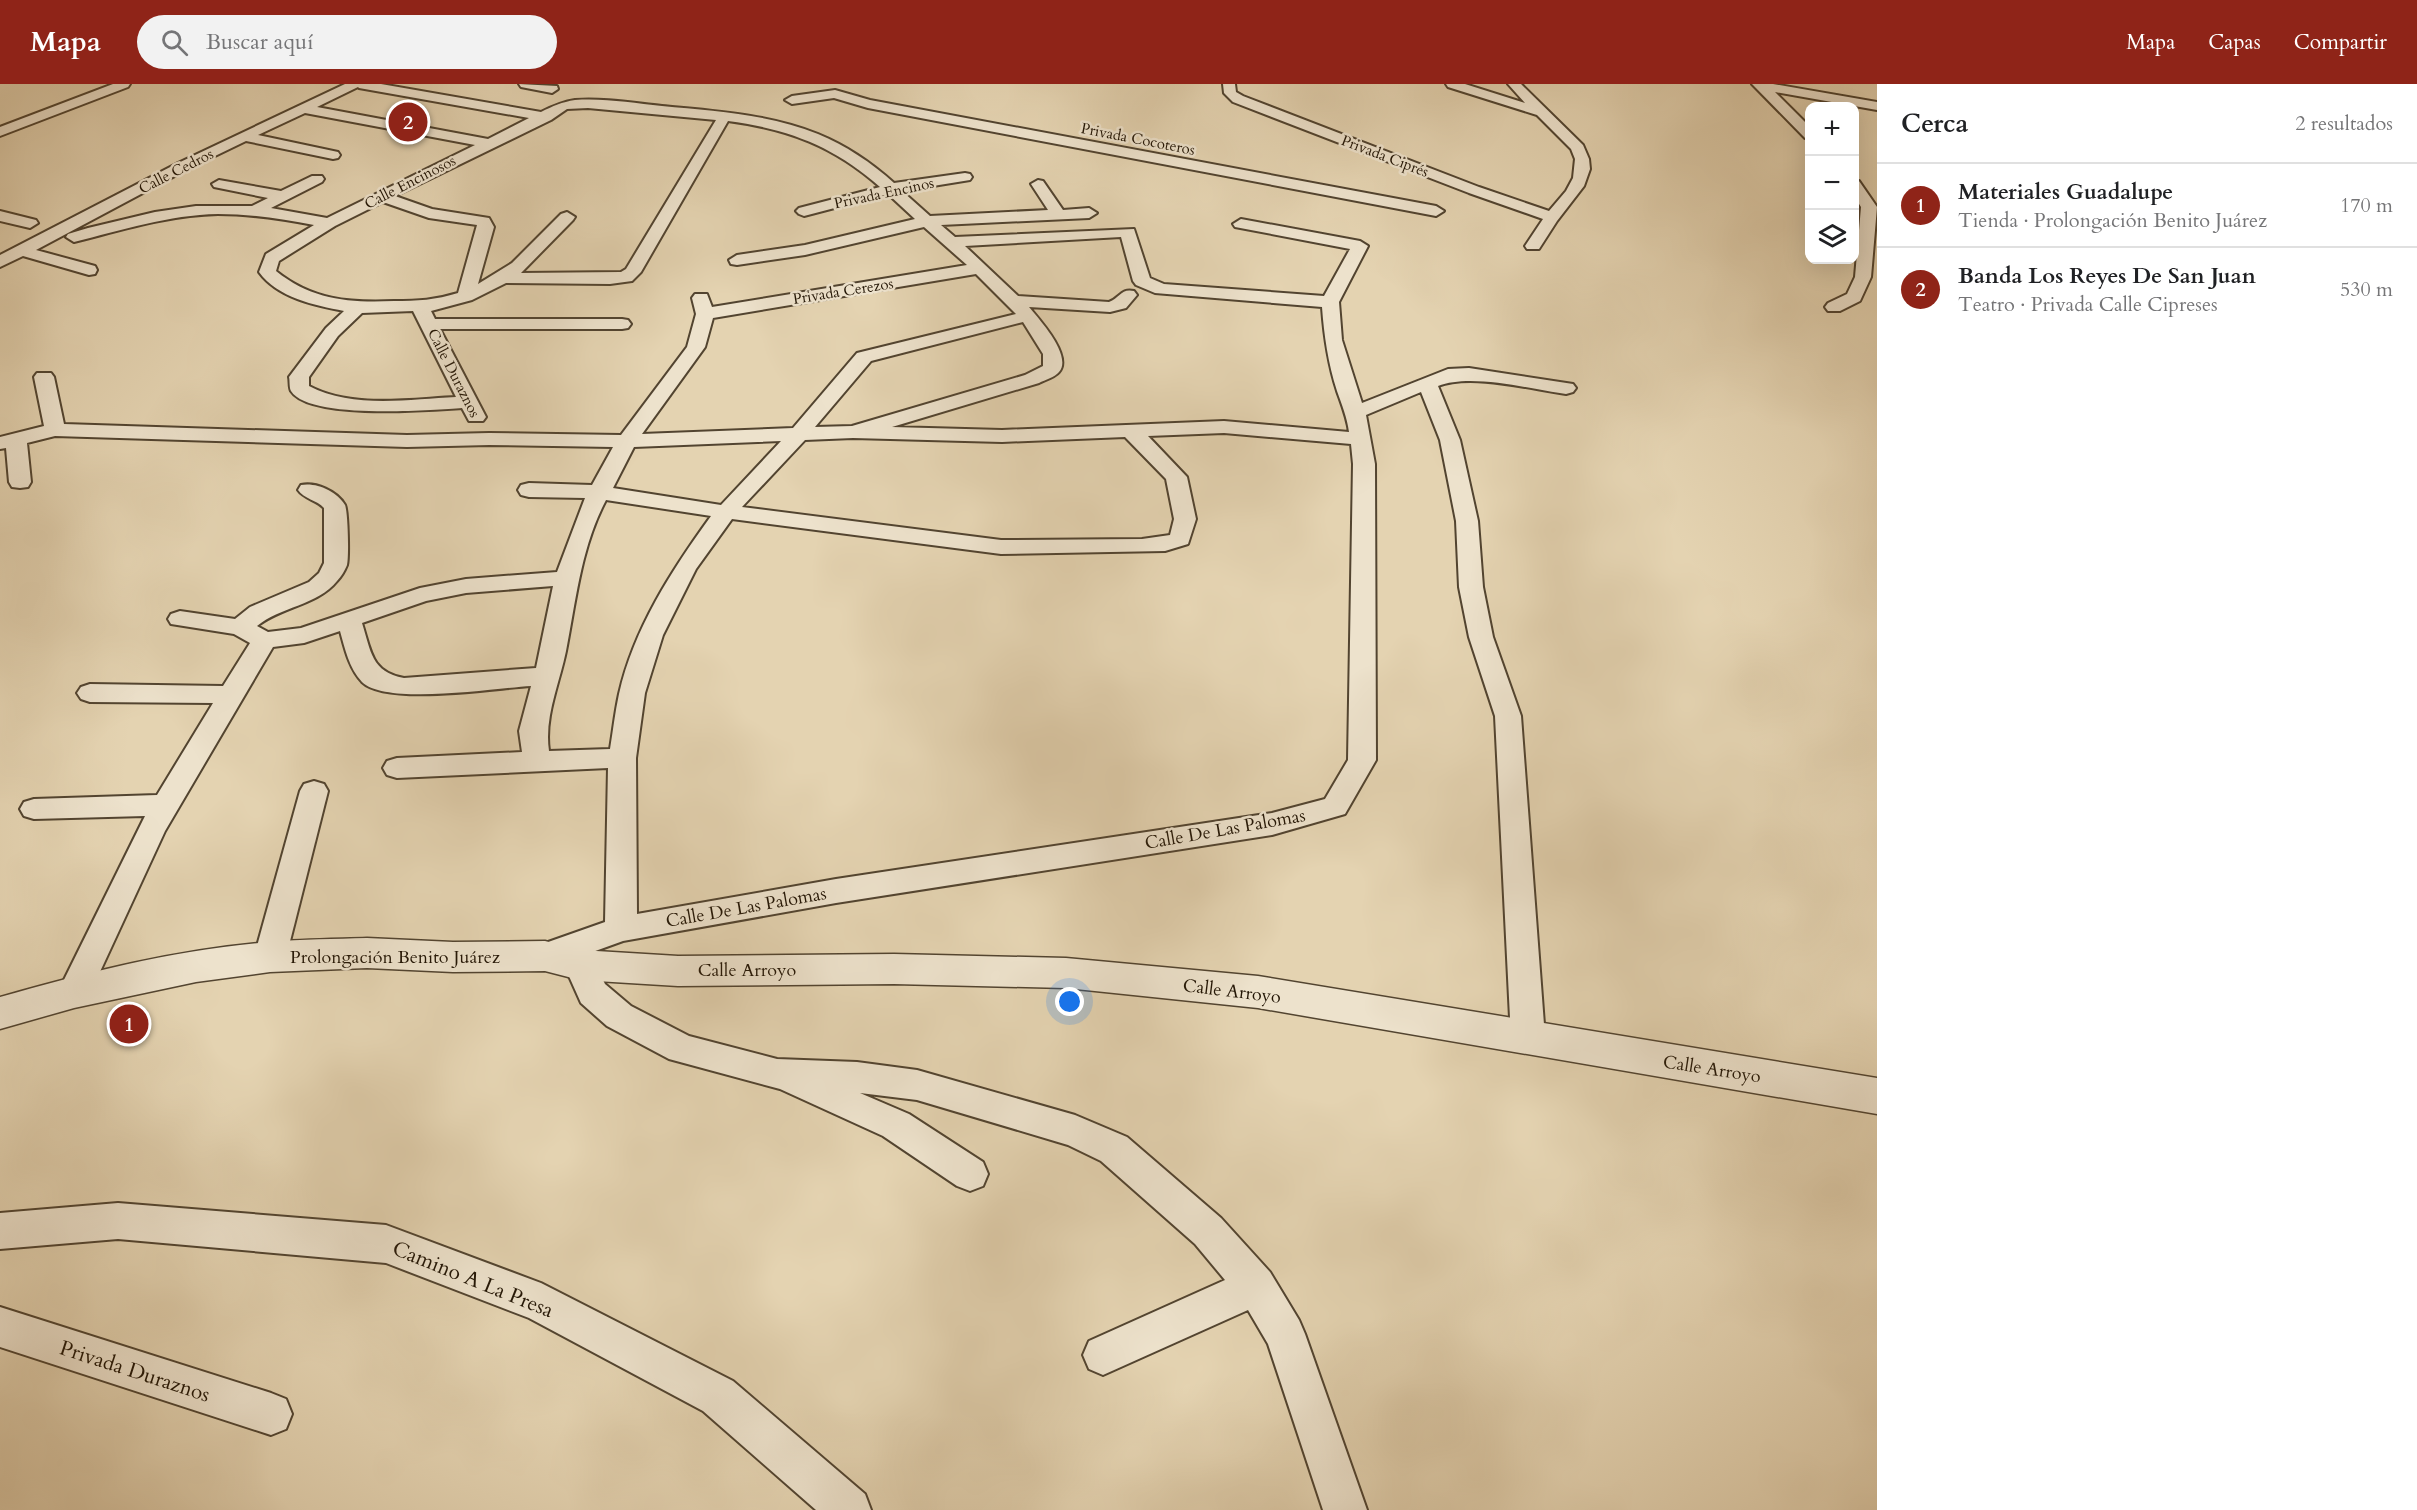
<!DOCTYPE html>
<html lang="es">
<head>
<meta charset="utf-8">
<style>
  body { margin:0; font-family:Cardo,serif; background:#f2f2f2; color:#202124 }
  .controls { position:absolute; right:18px; top:18px; display:grid; overflow:hidden; border-radius:12px; box-shadow:0 6px 24px #0002 }
  .controls button { width:54px; height:54px; display:grid; place-items:center; padding:0; border:0; border-bottom:2px solid #e0e0e0; background:#fff; color:#202124; font:30px sans-serif }
  .you { position:absolute; left:1070px; top:918px; width:21px; height:21px; margin:-15px; border:4px solid #fff; border-radius:50%; background:#1a73e8; box-shadow:0 0 0 9px #1a73e833 }
  .badge { display:grid; place-items:center; width:39px; height:39px; border-radius:50%; background:#8f2418; color:#fff; font-size:20px; font-weight:700 }
  .pin { position:absolute; translate:-50% -50%; border:3px solid #fff; box-shadow:0 2px 6px #0006 }
  .list { margin:0; padding:0; list-style:none }
  h2 { display:flex; justify-content:space-between; align-items:center; height:78px; margin:0; padding:0 24px; font-size:26px }
  h2 small { font-size:20px; font-weight:400; color:#757577 }
  .list li { display:grid; grid-template-columns:39px 1fr auto; gap:18px; align-items:center; box-sizing:border-box; height:84px; padding:0 24px; border-top:2px solid #e0e0e0 }
  .list b { display:block; font-size:22px; white-space:nowrap }
  .list p { margin:0; font-size:20px; white-space:nowrap; color:#757577 }
  .list em { font-size:20px; font-style:normal; color:#757577 }
  .icon { flex:none; width:33px; height:33px; fill:none; stroke:currentColor; stroke-width:2; stroke-linecap:round; stroke-linejoin:round }
  .map { position:relative; flex:none; width:1877px; height:1426px; overflow:hidden }
  header { display:flex; align-items:center; gap:36px; box-sizing:border-box; height:84px; padding:0 30px; background:#8f2418; color:#fff }
  header strong { font-size:28px }
  nav { display:flex; gap:33px; margin-inline-start:auto; font-size:21px }
  .search { width:420px; height:54px; background:#f2f2f2; display:flex; align-items:center; gap:15px; box-sizing:border-box; padding:0 21px; border-radius:33px; color:#757577; font-size:22px }
  main { display:flex }
  aside { flex:1; background:#fff }
  .map>svg:first-child { display:block }
  .lines { fill:none; stroke-linecap:round; stroke-linejoin:round }
  .minor-casing { stroke:#524430; stroke-width:4 }
  .tertiary-casing { stroke:#524430; stroke-width:3 }
  .minor { fill:#ede2cc; fill-rule:evenodd }
  .tertiary { fill:#ede2cc; fill-rule:evenodd }
  .labels { text-anchor:middle; stroke-width:5; stroke-linejoin:round; paint-order:stroke }
  .far-street-label { font-size:15px; fill:#221505; stroke:#ede2cc }
  .street-label { font-size:18px; fill:#221505; stroke:#ede2cc }
  .near-street-label { font-size:21px; fill:#221505; stroke:#ede2cc }
</style>
</head>
<body>
<header>
<strong>Mapa</strong>
<div class="search"><svg class="icon" aria-label="search" viewBox="0 0 24 24"><circle cx="10" cy="10" r="6"/><path d="M15 15l6 6"/></svg>Buscar aquí</div>
<nav><a>Mapa</a><a>Capas</a><a>Compartir</a></nav>
</header>
<main>
<div class="map">
<svg width="1877" height="1426" viewBox="0 0 1877 1426">
  <rect width="100%" height="100%" fill="#e4d3b1"/>
  <filter id="stains"><feTurbulence type="fractalNoise" baseFrequency=".00333" numOctaves="4"/><feColorMatrix values="0 0 0 0 .2 0 0 0 0 .09 0 0 0 0 .02 0 0 0 .5 -.17"/></filter>
  <radialGradient id="worn" r=".72"><stop offset=".6" stop-color="#630" stop-opacity="0"/><stop offset="1" stop-color="#630" stop-opacity=".3"/></radialGradient>
  <g class="lines">
    <g class="minor-casing">
      <g id="minor">
        <polygon points="113,0 130,0 128,3 0,52 0,43"/>
        <path d="M345 0H381L541 28C553 22 562 18 575 16 604 14 633 19 662 22 713 27 769 30 818 50 845 61 872 79 894 99L965 89 970 90 972 93 970 96 902 107 930 132 1048 126 1031 100 1038 96 1043 97 1063 126 1089 124 1097 129 1089 134 941 141 955 153 1134 145 1150 194 1164 200 1324 212 1350 165 1235 143 1233 140 1241 135 1360 157 1368 162 1339 218 1342 256 1362 319 1448 285 1469 284 1573 300 1576 304 1573 308 1566 310C1530 305 1471 289 1438 302L1460 356 1478 437 1483 503 1493 553 1521 632 1545 954 1540 964 1528 968 1516 964 1511 954 1495 632 1469 553 1459 503 1456 437 1440 356 1421 308 1366 331 1375 380 1376 676 1345 730 1272 751 836 819 623 857 587 870 591 872 605 900 631 922 689 952 777 975 857 978 917 986 1075 1031 1127 1053 1221 1134 1270 1188 1299 1236 1305 1250 1367 1426H1323L1268 1260 1248 1226 1103 1291 1089 1285 1083 1271 1089 1257 1225 1196 1195 1160 1101 1077 1068 1061 917 1016 860 1009 909 1030 983 1078 988 1090 983 1102 970 1107 957 1102 883 1052 780 1005 669 975 607 942 581 919 564 881 565 878 545 885 534 881 529 872 534 863 605 838 608 684 397 694 387 691 383 684 387 677 397 674 522 668 519 647 531 602C496 604 387 622 362 598 349 584 345 565 340 547L304 559 273 563 165 747 86 918 74 922 62 918 58 908 145 732 34 735 24 732 20 725 24 718 34 715 157 711 213 619 90 618 81 615 77 609 81 603 90 600 223 602 250 559 234 550 171 540 168 535 171 530 180 527 235 535 250 523 309 498 319 489 324 479V424C317 416 304 415 298 406L301 401C316 398 337 407 345 421 348 428 349 474 347 481 345 486 341 493 337 497 318 521 280 523 257 542L268 548 301 544 420 504 466 495 557 488 585 414 529 413 521 411 518 406 521 401 529 399 592 401 613 363 489 361 407 363 55 352 27 359 31 398 28 403 20 404 12 403 9 398 6 364 0 365V353L44 342 34 293 37 289H51L54 293 64 340 407 351 489 349 621 351 687 263 696 230 692 214 695 210H707L712 223 967 181 924 143 805 171 737 181 731 180 729 176 737 171 805 161 915 135 888 110 804 132 799 130 796 127 799 124 880 103C834 62 788 45 728 37L641 188 632 197 610 200 506 199 472 216 431 227 435 235H622L628 236 631 240 628 244 622 245H440L486 333 483 337H469L462 324C430 326 309 336 291 307 289 303 290 297 289 293L326 244 344 227C314 221 278 214 259 188L266 170 314 141C283 135 251 130 218 130 169 131 122 146 74 158L66 153 68 150 88 144 155 128 196 122H252L268 114 214 103 212 100 219 96 281 107 312 92H322L324 95 322 98 271 124 327 134 475 61 305 29 258 51 338 68 340 71 338 74 333 75 246 57 186 86 36 166 95 182 97 186 95 190 89 191 23 172 0 183V171L176 80ZM358 3 359 4 529 34 488 55 317 23ZM588 24 716 36 626 185 621 188 521 189 573 136 575 133 567 128 561 130 512 179 478 200 494 143 489 134 432 125 395 112 551 36 567 25ZM383 118 429 134 477 141 458 209C436 216 417 217 394 217 349 219 312 216 276 187L279 177 335 142ZM1121 153 1133 197 1136 201 1155 209 1322 223C1324 251 1328 279 1337 307 1342 321 1347 333 1349 348L1224 337 1002 346 892 343 1039 299C1045 296 1055 293 1059 288 1073 272 1039 235 1029 223L1110 228 1126 224 1137 211 1134 207C1121 204 1120 214 1109 218L1018 212 965 162ZM976 190 1016 230 857 269 793 344 642 350 705 263 713 234ZM413 227 456 313C410 315 352 325 309 302V293L338 252 362 229ZM1023 238 1043 270V282L1025 291 852 342 815 343 871 277ZM1224 349 1351 360 1353 380 1348 676 1325 715 1272 729 836 795 637 830 636 674 645 609 663 551 696 485 732 435 1001 470 1165 467 1188 460 1196 435 1187 393 1148 352ZM1125 353 1166 395 1174 435 1170 451 1142 455 1001 456 742 423 805 356 853 354 1002 358ZM781 357 721 421 613 404 634 363ZM606 416 711 432C672 486 634 544 619 610 615 628 613 647 610 665L549 667C544 633 559 601 566 567 576 516 581 463 606 416ZM553 502 536 584 404 594C371 588 371 567 362 539L426 517 466 509Z"/>
        <polygon points="519,0 557,2 558,5 552,9 521,3"/>
        <polygon points="1223,0 1235,0 1236,8 1243,12 1479,103 1549,127 1566,107 1573,94 1575,75 1571,65 1537,31 1448,3 1446,0 1465,0 1525,19 1508,0 1521,0 1583,61 1589,75 1590,85 1584,102 1557,137 1539,165 1527,165 1525,162 1543,135 1469,109 1233,18 1224,9"/>
        <polygon points="1752,0 1773,0 1877,18 1877,26 1775,8 1810,43 1810,55 1805,54"/>
        <polygon points="835,6 870,16 1436,122 1444,127 1436,132 868,24 834,14 792,20 785,16 792,12"/>
        <polygon points="1854,96 1859,97 1877,123 1871,193 1860,217 1840,227 1828,227 1825,223 1828,219 1847,210 1855,193 1861,123 1854,112"/>
        <polygon points="0,127 36,136 38,139 30,144 0,137"/>
        <polygon points="314,697 324,700 328,707 286,873 281,882 270,886 259,882 254,873 300,707 304,700"/>
        <polygon points="118,1119 386,1141 541,1199 733,1297 865,1410 871,1426 816,1426 703,1327 529,1234 386,1179 118,1155 0,1165 0,1129"/>
        <polygon points="0,1223 271,1309 286,1315 292,1330 286,1345 271,1351 0,1263"/>
      </g>
    </g>
    <g class="tertiary-casing">
      <path id="tertiary" d="M367 854 453 858 545 857 580 866 678 872 894 870 1066 874 1258 892 1877 994V1030L1258 924 1066 904 894 900 678 902 580 896 545 887 453 888 367 884 270 888 196 898 74 924 0 945V913C88 888 179 865 270 858 302 855 335 855 367 854Z"/>
    </g>
    <use href="#minor" class="minor"/>
    <use href="#tertiary" class="tertiary"/>
  </g>
  <g class="labels">
    <g class="far-street-label">
      <text transform="translate(1138 55) rotate(11)" y="5">Privada Cocoteros</text>
      <text transform="translate(1385 72) rotate(21)" y="5">Privada Ciprés</text>
      <text transform="translate(176 87) rotate(-27)" y="5">Calle Cedros</text>
      <text transform="translate(410 98) rotate(-27)" y="5">Calle Encinosos</text>
      <text transform="translate(884 109) rotate(-12)" y="5">Privada Encinos</text>
      <text transform="translate(843 207) rotate(-9)" y="5">Privada Cerezos</text>
      <text transform="translate(454 289) rotate(63)" y="5">Calle Duraznos</text>
    </g>
    <g class="street-label">
      <text transform="translate(1225 745) rotate(-10)" y="6">Calle De Las Palomas</text>
      <text transform="translate(746 823) rotate(-10)" y="6">Calle De Las Palomas</text>
      <text x="395" y="879">Prolongación Benito Juárez</text>
      <text x="747" y="892">Calle Arroyo</text>
      <text transform="translate(1232 907) rotate(7)" y="6">Calle Arroyo</text>
      <text transform="translate(1712 985) rotate(9)" y="6">Calle Arroyo</text>
    </g>
    <g class="near-street-label">
      <text transform="translate(473 1195) rotate(22)" y="7">Camino A La Presa</text>
      <text transform="translate(135 1287) rotate(18)" y="7">Privada Duraznos</text>
    </g>
  </g>
  <rect width="100%" height="100%" filter="url(#stains)"/>
  <rect width="100%" height="100%" fill="url(#worn)"/>
</svg>
<div class="controls">
<button>+</button>
<button>−</button>
<button><svg class="icon" aria-label="layers" viewBox="0 0 24 24"><path d="M12 4l9 5-9 5-9-5zM3 14l9 5 9-5"/></svg></button>
</div>
<div class="you"></div>
<div class="pin badge" style="left:129px;top:940px">1</div>
<div class="pin badge" style="left:408px;top:38px">2</div>
</div>
<aside>
<h2>Cerca<small>2 resultados</small></h2>
<ul class="list">
<li><span class="badge">1</span><div><b>Materiales Guadalupe</b><p>Tienda · Prolongación Benito Juárez</p></div><em>170 m</em></li>
<li><span class="badge">2</span><div><b>Banda Los Reyes De San Juan</b><p>Teatro · Privada Calle Cipreses</p></div><em>530 m</em></li>
</ul>
</aside>
</main>
</body>
</html>
